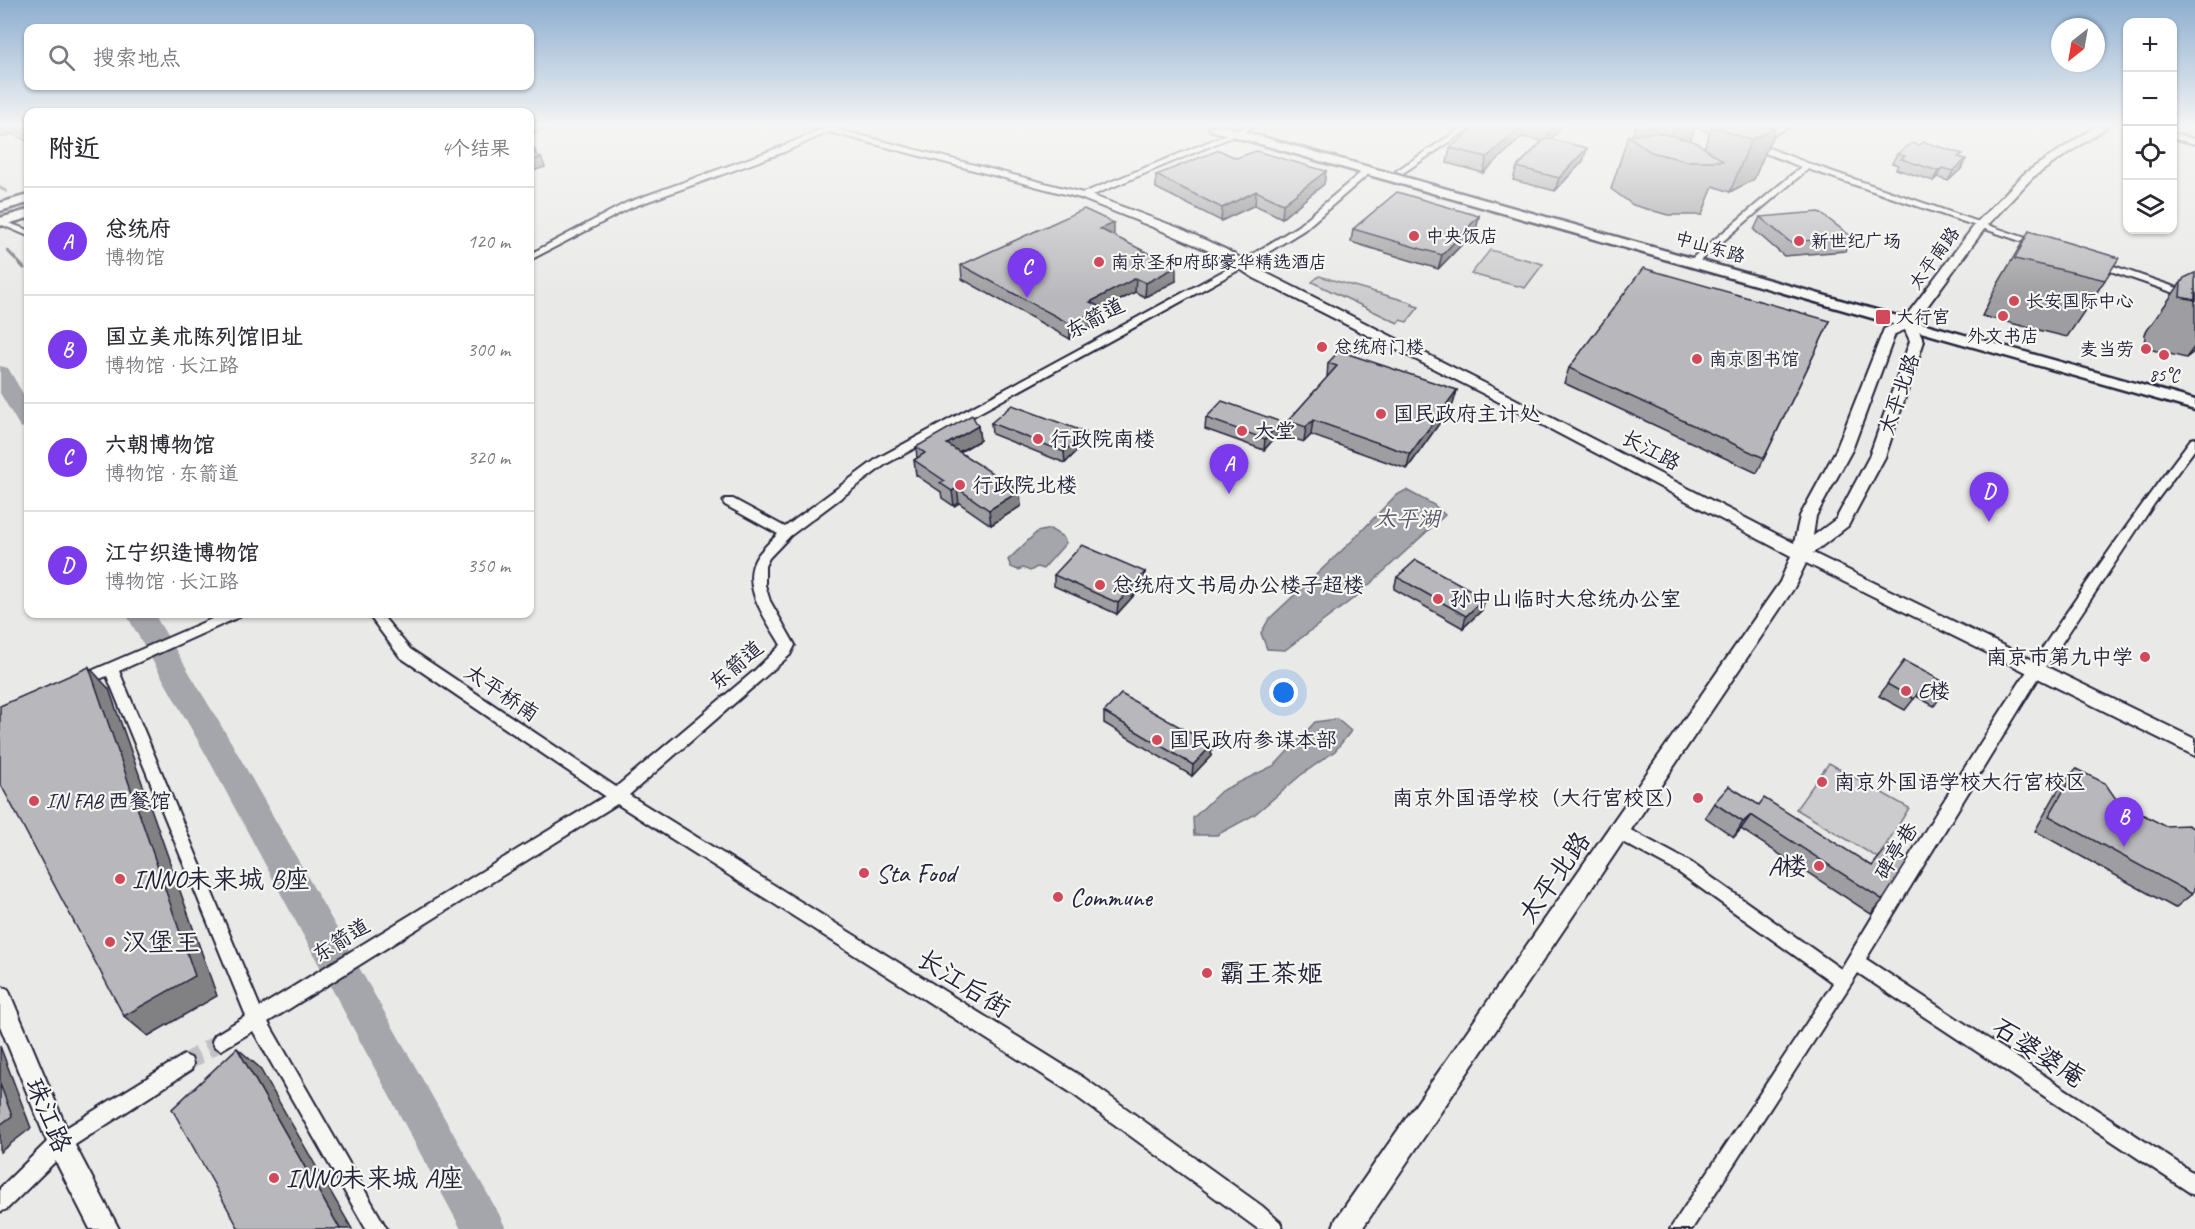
<!DOCTYPE html>
<html lang="zh">
<head>
<meta charset="utf-8">
<style>
  body { margin:0; font-family:Caveat,"LXGW WenKai TC",sans-serif; background:#f7f7f7; color:#2b2b33 }
  .controls { position:absolute; right:18px; top:18px; display:grid; overflow:hidden; border-radius:12px; box-shadow:0 2px 4px #0004 }
  .controls button { width:54px; height:54px; display:grid; place-items:center; padding:0; border:0; border-bottom:2px solid #e1e1e2; background:#fff; color:#2b2b33; font:30px sans-serif }
  .compass { position:absolute; left:2051px; top:18px; width:54px; height:54px; border-radius:50%; background:#fff; box-shadow:0 2px 4px #0004; rotate:211deg }
  .you { position:absolute; left:1284px; top:693px; width:21px; height:21px; margin:-15px; border:4px solid #fff; border-radius:50%; background:#1a73e8; box-shadow:0 0 0 9px #1a73e833 }
  .badge { display:grid; place-items:center; width:39px; height:39px; border-radius:50%; background:#7c3aed; color:#fff; font-size:20px; font-weight:700 }
  .pin { position:absolute; translate:-50% -50px; filter:drop-shadow(0 2px 3px #0008) }
  .pin::after { content:''; position:absolute; top:32px; width:21px; height:18px; background:inherit; clip-path:polygon(0 0,100% 0,50% 100%) }
  .list { margin:0; padding:0; list-style:none }
  h2 { display:flex; justify-content:space-between; align-items:center; height:78px; margin:0; padding:0 24px; font-size:26px }
  h2 small { font-size:20px; font-weight:400; color:#7c7c81 }
  .list li { display:grid; grid-template-columns:39px 1fr auto; gap:18px; align-items:center; box-sizing:border-box; height:108px; padding:0 24px; border-top:2px solid #e1e1e2 }
  .list b { display:block; font-size:22px; white-space:nowrap }
  .list p { margin:0; font-size:20px; white-space:nowrap; color:#7c7c81 }
  .list em { font-size:20px; font-style:normal; color:#7c7c81 }
  .icon { flex:none; width:33px; height:33px; fill:none; stroke:currentColor; stroke-width:2; stroke-linecap:round; stroke-linejoin:round }
  .map { position:relative; flex:none; width:2195px; height:1229px; overflow:hidden }
  .search { position:absolute; background:#fff; box-shadow:0 2px 4px #0004; left:24px; top:24px; width:510px; height:66px; display:flex; align-items:center; gap:15px; box-sizing:border-box; padding:0 21px; border-radius:12px; color:#7c7c81; font-size:22px }
  .panel { position:absolute; background:#fff; box-shadow:0 2px 4px #0004; left:24px; top:108px; width:510px; height:510px; border-radius:12px }
  .map>svg:first-child { display:block }
  .green { fill:#ccccce; stroke:#777784; stroke-width:1.5 }
  .water { fill:#a5a5ac; stroke:#71717f; stroke-width:1.5 }
  .lines { fill:none; stroke-linecap:round; stroke-linejoin:round }
  .stream { stroke:#71717f; stroke-width:3 }
  .river { fill:#a5a5ac; fill-rule:evenodd }
  .minor-tunnel { stroke:#c1c1c5; stroke-width:18; stroke-dasharray:18 9; stroke-linecap:butt }
  .trunk-tunnel { stroke:#c1c1c5; stroke-width:14; stroke-dasharray:14 7; stroke-linecap:butt }
  .minor-casing { stroke:#22223b; stroke-width:4 }
  .tertiary-casing { stroke:#22223b; stroke-width:5 }
  .secondary-casing { stroke:#22223b; stroke-width:4 }
  .primary-casing { stroke:#22223b; stroke-width:5 }
  .minor { fill:#f6f6f2; fill-rule:evenodd }
  .tertiary { fill:#f6f6f2; fill-rule:evenodd }
  .secondary { fill:#f6f6f2; fill-rule:evenodd }
  .primary { fill:#f6f6f2; fill-rule:evenodd }
  .wall { fill:#9e9ea2; stroke:#22223b; stroke-width:1.5 }
  .shaded-wall { fill:#818184; stroke:#22223b; stroke-width:1.5 }
  .building { fill:#b8b8bc; stroke:#22223b; stroke-width:1.5 }
  .poi-dot { fill:#d1495b; stroke:#f6f6f2; stroke-width:2 }
  .labels { text-anchor:middle; stroke-width:4.5; stroke-linejoin:round; paint-order:stroke }
  .far-poi-label { font-size:18px; fill:#22223b; stroke:#f6f6f2; text-anchor:start }
  .far-street-label { font-size:18px; fill:#22223b; stroke:#f6f6f2 }
  .street-label { font-size:21px; fill:#22223b; stroke:#f6f6f2 }
  .poi-label { font-size:21px; fill:#22223b; stroke:#f6f6f2; text-anchor:start }
  .water-label { font-size:22px; font-style:italic; fill:#565668; stroke:#f6f6f2 }
  .near-poi-label { font-size:26px; fill:#22223b; stroke:#f6f6f2; text-anchor:start }
  .near-street-label { font-size:26px; fill:#22223b; stroke:#f6f6f2 }
</style>
</head>
<body>
<div class="map">
<svg width="2195" height="1229" viewBox="0 0 2195 1229">
  <rect width="100%" height="100%" fill="#e9e9e7"/>
  <filter id="ink" filterUnits="userSpaceOnUse"><feTurbulence type="fractalNoise" baseFrequency=".0167" numOctaves="2"/><feDisplacementMap in="SourceGraphic" scale="12" xChannelSelector="R" yChannelSelector="G"/><feConvolveMatrix kernelMatrix="1 2 1 2 8 2 1 2 1" color-interpolation-filters="sRGB"/></filter>
  <g filter="url(#ink)">
    <g class="green">
      <polygon points="1490,250 1543,264 1525,288 1471,274"/>
      <polygon points="1319,276 1413,303 1412,305 1419,307 1407,322 1400,320 1398,323 1312,282"/>
      <polygon points="1829,763 1909,808 1878,858 1796,809"/>
    </g>
    <g class="water">
      <polygon points="1406,490 1434,505 1445,515 1358,595 1285,650 1267,649 1261,633 1269,619 1353,540 1395,496"/>
      <polygon points="1050,529 1063,537 1066,543 1043,569 1037,567 1030,571 1023,568 1018,570 1011,567 1008,560 1037,532"/>
      <polygon points="1337,719 1351,731 1335,751 1301,775 1254,815 1217,835 1194,835 1193,818 1221,791 1275,765 1315,722"/>
    </g>
    <g class="lines">
      <g class="stream">
        <polyline points="0,188 6,191"/>
        <polyline points="8,251 24,268"/>
      </g>
      <g class="river">
        <polygon points="0,366 8,368 28,402 28,429 20,427 0,393"/>
        <polygon points="126,614 154,614 231,742 499,1214 506,1229 461,1229 209,760"/>
      </g>
      <polyline class="minor-tunnel" points="184,1064 221,1041"/>
      <polyline class="trunk-tunnel" points="0,214 28,206"/>
      <g class="minor-casing">
        <g id="minor">
          <polygon points="537,127 548,127 530,133 530,129"/>
          <polygon points="828,127 1083,193 1245,127 1253,128 1084,199 829,132 784,152 632,207 530,260 530,254 626,203 778,148"/>
          <polygon points="1463,127 1472,127 1403,173 1396,171"/>
          <polygon points="1699,127 1710,127 1730,135 1723,137"/>
          <polygon points="1779,127 1788,127 1760,142 1753,140"/>
          <polygon points="2172,133 2195,139 2195,144 2172,138"/>
          <polygon points="1747,142 1753,142 1810,164 2046,245 2038,247 1808,169 1696,264 1690,264 1690,260 1801,167 1747,146"/>
          <path d="M1366 168 1373 170 1304 230 1246 266 886 464 790 536 769 558 765 566V585L770 601 795 645 790 655 629 795 1084 1078 1262 1206 1280 1222 1283 1229H1258L1070 1092 617 804 268 1022 387 1229H366L253 1031 221 1050 215 1047 212 1041 215 1035 246 1016 107 676 80 687 75 686 73 682 75 678 223 614H241L239 617 119 671 260 1007 605 796 400 657 368 614H381L410 649 616 787 754 671 781 645C766 619 738 584 758 555 764 547 772 540 778 534L725 505 723 502 725 499H733L785 527 878 458 1240 262 1298 226Z"/>
          <polygon points="0,220 28,230 28,236 0,224"/>
          <polygon points="2093,261 2099,261 2195,294 2195,300 2093,265"/>
          <path d="M2195 438V449L2154 504 2041 674 1866 959 2195 1174V1196L1858 973 1692 1229H1670L1833 983 1678 872 1613 837 1611 832 1613 827 1619 825 1625 827 1690 862 1841 969C1949 789 2063 607 2191 439Z"/>
          <polygon points="184,1055 191,1058 193,1064 191,1070 67,1150 7,1209 0,1212 0,1188 53,1136"/>
        </g>
      </g>
      <g class="tertiary-casing">
        <polygon id="tertiary" points="812,127 830,127 833,129 828,132"/>
      </g>
      <g class="secondary-casing">
        <g id="secondary">
          <path d="M2095 127H2107L2033 177 1985 228 1915 323 1924 341 1885 457 1848 526 1813 553 2195 739V756L1806 563 1794 588 1362 1229H1332L1336 1219 1780 582 1791 556 1482 393 1254 278 1216 254 1170 234 1080 198V194H1088L1179 228 1225 249 1264 272 1492 387 1794 543 1800 516 1836 450 1884 329 1903 320 1977 222 2025 173ZM1905 330 1910 341 1869 457 1836 519 1813 536 1816 516 1852 450 1895 334Z"/>
          <polygon points="0,986 8,989 69,1134 119,1229 90,1229 51,1152 0,1026"/>
        </g>
      </g>
      <g class="primary-casing">
        <g id="primary">
          <polygon points="1209,127 1227,127 2195,400 2195,410 1211,130"/>
          <polygon points="28,195 28,203 0,211 0,203"/>
          <polygon points="28,210 28,218 0,226 0,218"/>
        </g>
      </g>
      <use href="#minor" class="minor"/>
      <use href="#tertiary" class="tertiary"/>
      <use href="#secondary" class="secondary"/>
      <use href="#primary" class="primary"/>
    </g>
    <g class="wall">
      <polygon points="0,127 28,127 28,142 13,134 0,138"/>
      <polygon points="1475,127 1560,127 1559,131 1550,139 1587,148 1583,161 1555,191 1513,180 1517,167 1542,141 1522,137 1483,173 1447,163 1450,148"/>
      <polygon points="1635,127 1695,127 1690,141 1704,148 1712,127 1776,127 1754,179 1730,192 1713,186 1702,215 1668,215 1633,205 1611,189 1628,136 1632,136"/>
      <polygon points="1897,154 1961,158 1966,159 1961,169 1948,181 1937,177 1933,181 1896,169 1898,165 1892,163"/>
      <polygon points="1236,158 1326,171 1324,184 1282,218 1255,205 1221,221 1156,188 1156,175"/>
      <polygon points="1479,216 1476,230 1438,269 1351,242 1353,229"/>
      <polygon points="1760,217 1852,237 1845,251 1784,256 1754,230"/>
      <polygon points="2029,231 2105,280 2067,337 1982,316 1996,287"/>
      <polygon points="1114,236 1176,281 1145,297 1135,292 1102,310 1101,322 1070,339 962,279 961,265"/>
      <polygon points="2195,273 2195,351 2186,358 2144,348 2145,334 2148,329 2184,278"/>
      <polygon points="1830,321 1757,473 1564,383 1569,368"/>
      <polygon points="1328,363 1457,390 1453,404 1407,469 1311,435 1304,442 1286,436 1288,421 1327,378"/>
      <polygon points="1206,418 1281,422 1279,433 1264,450 1205,429"/>
      <polygon points="991,423 1085,432 1085,443 1065,463 992,434"/>
      <polygon points="978,426 980,440 960,452 1021,506 991,525 959,503 954,506 942,498 941,492 916,475 914,460 917,458 916,447"/>
      <polygon points="1145,572 1145,583 1117,614 1054,586 1054,575"/>
      <polygon points="1397,577 1485,598 1482,610 1463,628 1394,589"/>
      <polygon points="1904,661 1942,695 1934,706 1916,696 1905,710 1879,696"/>
      <polygon points="1104,712 1212,745 1211,756 1192,776 1104,723"/>
      <polygon points="2076,769 2118,802 2192,894 2175,908 2035,831 2062,783"/>
      <polygon points="1714,803 1759,805 1872,866 1883,900 1871,914 1741,829 1734,837 1705,817"/>
    </g>
    <g class="shaded-wall">
      <polygon points="0,127 9,127 13,134 0,138"/>
      <polygon points="1521,127 1525,127 1522,137 1483,173 1487,157"/>
      <polygon points="1552,127 1560,127 1559,131 1546,143 1550,128"/>
      <polygon points="1674,127 1695,127 1684,155 1664,156"/>
      <polygon points="1776,127 1754,179 1730,192 1751,140"/>
      <polygon points="1587,148 1583,161 1555,191 1559,178"/>
      <polygon points="535,150 538,159 541,157 545,167 530,172 530,161 532,152"/>
      <polygon points="1966,159 1961,169 1948,181 1953,171"/>
      <polygon points="1942,168 1937,177 1933,181 1938,171"/>
      <polygon points="1326,171 1324,184 1282,218 1283,204"/>
      <polygon points="1256,191 1255,205 1221,221 1222,208"/>
      <polygon points="1479,216 1476,230 1438,269 1442,255"/>
      <polygon points="1114,223 1114,236 1100,229"/>
      <polygon points="1176,267 1176,281 1145,297 1146,283"/>
      <polygon points="1136,278 1135,292 1102,310 1101,322 1070,339 1070,324 1090,302"/>
      <polygon points="2195,346 2195,351 2186,358"/>
      <polygon points="1457,390 1453,404 1407,469 1410,454"/>
      <polygon points="1313,420 1311,435 1304,442 1306,427"/>
      <polygon points="1281,422 1279,433 1264,450 1265,439"/>
      <polygon points="978,426 980,440 948,458 947,444"/>
      <polygon points="1085,432 1085,443 1065,463 1064,452"/>
      <polygon points="957,488 959,503 954,506 952,491"/>
      <polygon points="1020,491 1021,506 991,525 989,510"/>
      <polygon points="1145,572 1145,583 1117,614 1118,603"/>
      <polygon points="1485,598 1482,610 1463,628 1466,616"/>
      <polygon points="89,667 109,689 217,996 148,1036 124,1016"/>
      <polygon points="1212,745 1211,756 1192,776 1193,765"/>
      <polygon points="1751,815 1741,829 1734,837 1743,822"/>
      <polygon points="0,1046 31,1128 0,1152"/>
      <polygon points="237,1048 259,1067 352,1229 340,1229"/>
    </g>
    <g class="building">
      <polygon points="13,127 28,127 28,135"/>
      <polygon points="1475,127 1521,127 1487,157 1450,148"/>
      <polygon points="1713,127 1776,127 1751,140"/>
      <polygon points="1655,132 1696,142 1723,161 1687,161 1651,152 1628,136"/>
      <polygon points="1546,138 1587,148 1559,178 1517,167"/>
      <polygon points="1924,142 1963,154 1958,157 1966,159 1953,171 1942,168 1938,171 1901,159 1905,156 1897,154 1912,143 1919,145"/>
      <polygon points="530,147 535,150 532,152 541,157 530,161"/>
      <polygon points="1219,150 1236,158 1256,151 1326,171 1283,204 1256,191 1222,208 1156,175"/>
      <polygon points="1397,192 1479,216 1442,255 1353,229"/>
      <polygon points="1084,209 1114,223 1100,229 1176,267 1146,283 1136,278 1090,302 1102,308 1070,324 961,265"/>
      <polygon points="1819,212 1852,237 1790,242 1760,217"/>
      <polygon points="2029,231 2119,258 2105,280 2015,259"/>
      <polygon points="1643,268 1830,321 1764,458 1569,368"/>
      <polygon points="2195,273 2195,300 2180,297 2181,283 2184,278"/>
      <polygon points="1339,351 1457,390 1410,454 1313,420 1306,427 1288,421 1337,366 1328,363"/>
      <polygon points="1222,401 1281,422 1265,439 1206,418"/>
      <polygon points="1012,405 1085,432 1064,452 991,423"/>
      <polygon points="972,415 978,426 947,444 1020,491 989,510 957,488 952,491 940,483 945,481 914,460 925,453 916,447"/>
      <polygon points="1082,545 1145,572 1118,603 1054,575"/>
      <polygon points="1416,560 1485,598 1466,616 1397,577"/>
      <polygon points="1904,661 1948,684 1942,695 1923,685 1914,699 1887,684"/>
      <polygon points="89,667 195,976 124,1016 0,783 0,706"/>
      <polygon points="1121,694 1212,745 1193,765 1104,712"/>
      <polygon points="2076,769 2105,783 2118,802 2165,826 2188,825 2195,829 2195,887 2192,894 2049,816"/>
      <polygon points="1729,786 1759,805 1764,798 1872,866 1888,846 1909,859 1883,900 1751,815 1743,822 1714,803"/>
      <polygon points="237,1048 340,1229 239,1229 172,1109"/>
      <polygon points="0,1084 12,1116 0,1125"/>
    </g>
  </g>
  <linearGradient id="sky" x2="0" y2="1"><stop stop-color="#8daed0"/><stop offset="0.42" stop-color="#f5f5f4"/><stop offset="1" stop-color="#f5f5f4" stop-opacity="0"/></linearGradient>
  <rect width="2195" height="299" fill="url(#sky)"/>
  <g class="poi-dot">
    <circle cx="1414" cy="236" r="6"/>
    <circle cx="1799" cy="241" r="6"/>
    <circle cx="1099" cy="262" r="6"/>
    <circle cx="2014" cy="301" r="6"/>
    <circle cx="2003" cy="316" r="6"/>
    <rect x="1875" y="309" width="16" height="16" rx="3"/>
    <circle cx="1322" cy="347" r="6"/>
    <circle cx="2146" cy="349" r="6"/>
    <circle cx="2164" cy="355" r="6"/>
    <circle cx="1697" cy="359" r="6"/>
    <circle cx="1381" cy="414" r="6"/>
    <circle cx="1242" cy="431" r="6"/>
    <circle cx="1038" cy="439" r="6"/>
    <circle cx="960" cy="485" r="6"/>
    <circle cx="1100" cy="585" r="6"/>
    <circle cx="1438" cy="599" r="6"/>
    <circle cx="2145" cy="657" r="6"/>
    <circle cx="1906" cy="691" r="6"/>
    <circle cx="1157" cy="740" r="6"/>
    <circle cx="1822" cy="782" r="6"/>
    <circle cx="1698" cy="798" r="6"/>
    <circle cx="34" cy="801" r="6"/>
    <circle cx="1819" cy="866" r="6"/>
    <circle cx="864" cy="873" r="6"/>
    <circle cx="120" cy="879" r="6"/>
    <circle cx="1058" cy="897" r="6"/>
    <circle cx="110" cy="942" r="6"/>
    <circle cx="1207" cy="973" r="6"/>
    <circle cx="274" cy="1178" r="6"/>
  </g>
  <g class="labels">
    <g class="far-poi-label">
      <text x="1426" y="242">中央饭店</text>
      <text x="1811" y="247">新世纪广场</text>
      <text x="1111" y="268">南京圣和府邸豪华精选酒店</text>
      <text x="2026" y="307">长安国际中心</text>
      <text x="1896" y="323">大行宫</text>
      <text x="2003" y="342" text-anchor="middle">外文书店</text>
      <text x="1334" y="353">总统府门楼</text>
      <text x="2134" y="355" text-anchor="end">麦当劳</text>
      <text x="1709" y="365">南京图书馆</text>
      <text x="2164" y="381" text-anchor="middle">85°C</text>
    </g>
    <g class="far-street-label">
      <text transform="translate(1710 247) rotate(16)" y="6">中山东路</text>
      <text transform="translate(1934 258) rotate(-54)" y="6">太平南路</text>
    </g>
    <g class="street-label">
      <text transform="translate(1095 318) rotate(-28)" y="7">东箭道</text>
      <text transform="translate(1899 394) rotate(-71)" y="7">太平北路</text>
      <text transform="translate(1651 450) rotate(28)" y="7">长江路</text>
      <text transform="translate(736 665) rotate(-41)" y="7">东箭道</text>
      <text transform="translate(502 693) rotate(34)" y="7">太平桥南</text>
      <text transform="translate(1896 851) rotate(-58)" y="7">碑亭巷</text>
      <text transform="translate(341 940) rotate(-32)" y="7">东箭道</text>
    </g>
    <g class="poi-label">
      <text x="1393" y="421">国民政府主计处</text>
      <text x="1254" y="438">大堂</text>
      <text x="1050" y="446">行政院南楼</text>
      <text x="972" y="492">行政院北楼</text>
      <text x="1112" y="592">总统府文书局办公楼子超楼</text>
      <text x="1450" y="606">孙中山临时大总统办公室</text>
      <text x="2133" y="664" text-anchor="end">南京市第九中学</text>
      <text x="1918" y="698">E楼</text>
      <text x="1169" y="747">国民政府参谋本部</text>
      <text x="1834" y="789">南京外国语学校大行宫校区</text>
      <text x="1686" y="805" text-anchor="end">南京外国语学校（大行宫校区）</text>
      <text x="46" y="808">IN FAB 西餐馆</text>
    </g>
    <g class="water-label">
      <text x="1407" y="526">太平湖</text>
    </g>
    <g class="near-poi-label">
      <text x="1807" y="875" text-anchor="end">A楼</text>
      <text x="876" y="882">Sta Food</text>
      <text x="132" y="888">INNO未来城 B座</text>
      <text x="1070" y="906">Commune</text>
      <text x="122" y="951">汉堡王</text>
      <text x="1219" y="982">霸王茶姬</text>
      <text x="286" y="1187">INNO未来城 A座</text>
    </g>
    <g class="near-street-label">
      <text transform="translate(1554 877) rotate(-55)" y="9">太平北路</text>
      <text transform="translate(964 983) rotate(32)" y="9">长江后街</text>
      <text transform="translate(2039 1052) rotate(33)" y="9">石婆婆庵</text>
      <text transform="translate(49 1115) rotate(67)" y="9">珠江路</text>
    </g>
  </g>
</svg>
<div class="controls">
<button>+</button>
<button>−</button>
<button><svg class="icon" aria-label="locate" viewBox="0 0 24 24"><circle cx="12" cy="12" r="6"/><path d="M12 2v4M12 18v4M2 12h4M18 12h4"/></svg></button>
<button><svg class="icon" aria-label="layers" viewBox="0 0 24 24"><path d="M12 4l9 5-9 5-9-5zM3 14l9 5 9-5"/></svg></button>
</div>
<svg class="compass" viewBox="-18 -18 36 36"><path d="M0-13l5 13h-10z" fill="#e53935"/><path d="M0 13l5-13h-10z" fill="#7c7c81"/></svg>
<div class="you"></div>
<div class="pin badge" style="left:1229px;top:494px">A</div>
<div class="pin badge" style="left:2124px;top:847px">B</div>
<div class="pin badge" style="left:1027px;top:298px">C</div>
<div class="pin badge" style="left:1989px;top:522px">D</div>
<div class="search"><svg class="icon" aria-label="search" viewBox="0 0 24 24"><circle cx="10" cy="10" r="6"/><path d="M15 15l6 6"/></svg>搜索地点</div>
<section class="panel">
<h2>附近<small>4个结果</small></h2>
<ul class="list">
<li><span class="badge">A</span><div><b>总统府</b><p>博物馆</p></div><em>120 m</em></li>
<li><span class="badge">B</span><div><b>国立美术陈列馆旧址</b><p>博物馆 · 长江路</p></div><em>300 m</em></li>
<li><span class="badge">C</span><div><b>六朝博物馆</b><p>博物馆 · 东箭道</p></div><em>320 m</em></li>
<li><span class="badge">D</span><div><b>江宁织造博物馆</b><p>博物馆 · 长江路</p></div><em>350 m</em></li>
</ul>
</section>
</div>
</body>
</html>
